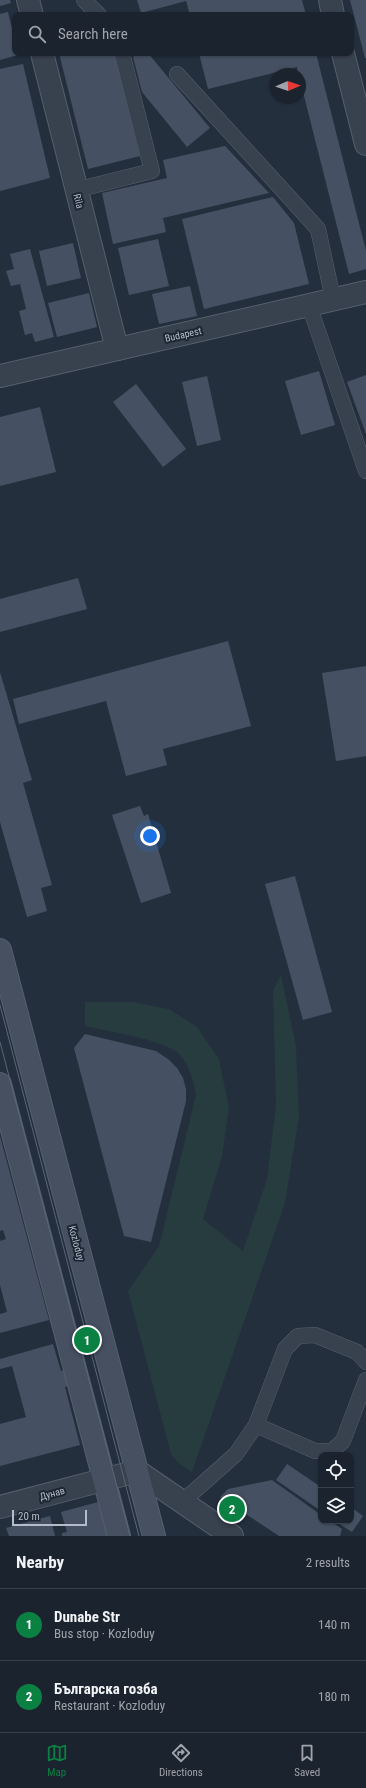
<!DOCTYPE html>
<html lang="en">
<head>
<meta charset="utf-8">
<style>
  body { margin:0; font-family:"Roboto Condensed",sans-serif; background:#282f3a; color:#f1f3f6 }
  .controls { position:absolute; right:12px; bottom:12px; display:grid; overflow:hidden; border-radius:8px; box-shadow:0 1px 3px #0004 }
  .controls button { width:36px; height:36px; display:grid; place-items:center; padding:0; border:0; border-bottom:1px solid #39404a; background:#1b232e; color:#f1f3f6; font:20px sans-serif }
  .compass { position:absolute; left:270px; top:68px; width:36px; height:36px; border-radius:50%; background:#1b232e; box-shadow:0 1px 3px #0004; rotate:88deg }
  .scale { position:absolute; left:12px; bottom:10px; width:75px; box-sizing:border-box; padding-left:4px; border:2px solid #b4bcc9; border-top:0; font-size:11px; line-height:14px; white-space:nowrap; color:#b4bcc9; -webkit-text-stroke:3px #1d2633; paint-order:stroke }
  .you { position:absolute; left:150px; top:836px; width:14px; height:14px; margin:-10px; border:3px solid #fff; border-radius:50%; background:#1a73e8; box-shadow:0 0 0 6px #1a73e833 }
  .badge { display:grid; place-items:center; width:26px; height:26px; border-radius:50%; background:#0b8043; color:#fff; font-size:13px; font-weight:700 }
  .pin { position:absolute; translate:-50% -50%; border:2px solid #fff; box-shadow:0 1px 4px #0006 }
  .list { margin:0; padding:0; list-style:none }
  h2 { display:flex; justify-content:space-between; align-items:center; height:52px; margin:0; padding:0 16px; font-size:17px }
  h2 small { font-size:13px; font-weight:400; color:#a0a4aa }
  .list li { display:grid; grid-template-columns:26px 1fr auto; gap:12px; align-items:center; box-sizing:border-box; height:72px; padding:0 16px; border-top:1px solid #39404a }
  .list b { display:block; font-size:15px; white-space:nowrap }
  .list p { margin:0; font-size:13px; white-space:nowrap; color:#a0a4aa }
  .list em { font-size:13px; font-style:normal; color:#a0a4aa }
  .icon { flex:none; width:22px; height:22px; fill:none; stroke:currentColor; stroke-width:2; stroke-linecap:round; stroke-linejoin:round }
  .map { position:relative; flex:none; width:366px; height:1536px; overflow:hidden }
  .search { position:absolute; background:#1b232e; box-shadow:0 1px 3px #0004; left:12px; right:12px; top:12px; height:44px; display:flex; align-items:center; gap:10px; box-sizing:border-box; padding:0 14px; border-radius:8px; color:#a0a4aa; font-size:15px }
  .sheet { height:196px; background:#1b232e }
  nav { display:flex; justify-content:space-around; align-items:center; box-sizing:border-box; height:56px; border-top:1px solid #39404a; background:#1b232e; font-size:11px; color:#a0a4aa }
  nav a { display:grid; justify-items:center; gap:2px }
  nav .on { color:#0b8043 }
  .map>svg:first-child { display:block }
  .green { fill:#263c3f }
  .building { fill:#455162 }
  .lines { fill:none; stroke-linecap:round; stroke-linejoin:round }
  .service-casing { stroke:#565f6c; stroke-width:16 }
  .minor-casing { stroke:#565f6c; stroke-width:24 }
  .secondary-casing { stroke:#565f6c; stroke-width:24 }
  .service { stroke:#38414e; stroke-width:15 }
  .minor { stroke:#38414e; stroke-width:22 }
  .secondary { stroke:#465061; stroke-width:22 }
  .tram { stroke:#5a6575; stroke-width:1 }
  .labels { text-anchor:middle; stroke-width:4; stroke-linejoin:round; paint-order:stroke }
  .street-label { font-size:10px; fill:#b4bcc9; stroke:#1d2633 }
</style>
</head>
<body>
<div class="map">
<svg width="366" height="1536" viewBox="0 0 366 1536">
  <rect width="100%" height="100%" fill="#242f3e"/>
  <path class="green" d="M281 975 296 1046 299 1116 285 1203 192 1472 178 1463 171 1454 128 1291 159 1246 196 1095C193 1081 190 1066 180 1055 167 1040 106 1031 85 1026V1002H132L169 1009 197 1027 219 1059 229 1108 222 1156 203 1219 243 1251 267 1179 276 1104 273 990Z"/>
  <g class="building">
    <polygon points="0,0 10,0 11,3 0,6"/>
    <polygon points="137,0 302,0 306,15 190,15 186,1 141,13"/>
    <polygon points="350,0 366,0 366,58 365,58"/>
    <polygon points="8,12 15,41 15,53 18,53 18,55 0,60 0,14"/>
    <polygon points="59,53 114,53 140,156 88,169"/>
    <polygon points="138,53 148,53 210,128 187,147 142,92 133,57"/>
    <polygon points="199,53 316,53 366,251 366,269 349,274 300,80 300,74 298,74 297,67 208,89"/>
    <polygon points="23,64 50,178 0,191 0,69"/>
    <polygon points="225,146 269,193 163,218 166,232 113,244 102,193 167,178 163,160"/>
    <polygon points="273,197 294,223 309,284 204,309 182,219"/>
    <polygon points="158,239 169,286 129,295 118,248"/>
    <polygon points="73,243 81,278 47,286 39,251"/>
    <polygon points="30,249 54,337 35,342 32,333 25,335 19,311 26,309 20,284 11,286 6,271 14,269 10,254"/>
    <polygon points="190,286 197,316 159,324 152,294"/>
    <polygon points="89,293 97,327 57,337 48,303"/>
    <polygon points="319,371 335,425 301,435 285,381"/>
    <polygon points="366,375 366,434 347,382"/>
    <polygon points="207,376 221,440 197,446 182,382"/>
    <polygon points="136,384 186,449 163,467 113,402"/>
    <polygon points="40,407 56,472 0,486 0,417"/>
    <polygon points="78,578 87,609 0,632 0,599"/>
    <polygon points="228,641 251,726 163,749 167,765 126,776 106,701 19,724 13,699"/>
    <polygon points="366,666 366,756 336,761 322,673"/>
    <polygon points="0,672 32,780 23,783 52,885 41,888 47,911 27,917 0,822"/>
    <polygon points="140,806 144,816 148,814 171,893 141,903 112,815"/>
    <polygon points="295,876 332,1012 303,1020 265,884"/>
    <polygon points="85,1034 156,1051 168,1059 177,1068 183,1078 186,1089 186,1101 151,1242 124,1236 74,1048"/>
    <polygon points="0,1136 49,1320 0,1333 0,1314 7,1312 0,1285 0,1241 6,1239 3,1230 0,1231"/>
    <polygon points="53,1344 61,1371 64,1370 68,1386 65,1387 80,1445 0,1466 0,1424 26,1417 12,1366 0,1369 0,1359"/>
    <polygon points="287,1464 321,1487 321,1511 276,1480"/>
    <polygon points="272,1480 321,1515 321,1521 330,1521 342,1529 340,1536 279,1536 220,1497 228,1489"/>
    <polygon points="102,1501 111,1536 62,1536 62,1533 67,1532 61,1512"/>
    <polygon points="351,1507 363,1516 352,1532 335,1521 351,1521"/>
    <polygon points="50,1516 55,1536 9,1536 6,1528"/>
  </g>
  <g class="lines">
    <g class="service-casing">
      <g id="service">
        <polyline points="84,0 99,15"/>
        <polyline points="177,74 318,229 333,299"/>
        <polyline points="76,190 152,171 122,53"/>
        <polyline points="309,305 366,471"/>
        <polyline points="256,1425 315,1451 332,1451 343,1441 366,1380"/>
        <polyline points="182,1502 236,1454 256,1425 285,1349 298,1336 315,1335 357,1352 366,1362"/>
      </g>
    </g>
    <g class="minor-casing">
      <g id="minor">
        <polyline points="28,0 32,15"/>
        <polyline points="330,0 333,15"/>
        <polyline points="42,53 117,349"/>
        <polyline points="343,53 366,144"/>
        <polyline points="0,376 366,292"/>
        <polyline points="0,1507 137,1471 232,1536"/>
      </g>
    </g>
    <g class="secondary-casing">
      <g id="secondary">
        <polyline points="0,950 154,1536"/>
        <polyline points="0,1084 119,1536"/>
      </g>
    </g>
    <use href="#service" class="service"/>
    <use href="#minor" class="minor"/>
    <use href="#secondary" class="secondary"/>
    <g class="tram">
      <polyline points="0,1005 139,1536"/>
      <polyline points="0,1042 130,1536"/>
    </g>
  </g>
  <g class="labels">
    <g class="street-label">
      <text transform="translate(79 201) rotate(76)" y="4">Rila</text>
      <text transform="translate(183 334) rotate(-13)" y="4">Budapest</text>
      <text transform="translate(77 1243) rotate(75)" y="4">Kozloduy</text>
      <text transform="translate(52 1493) rotate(-15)" y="4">Дунав</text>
    </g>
  </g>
</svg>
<div class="controls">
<button><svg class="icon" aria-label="locate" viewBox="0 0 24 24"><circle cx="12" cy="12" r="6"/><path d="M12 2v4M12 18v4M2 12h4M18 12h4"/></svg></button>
<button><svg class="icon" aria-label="layers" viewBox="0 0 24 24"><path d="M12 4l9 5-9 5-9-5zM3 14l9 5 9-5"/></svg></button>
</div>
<svg class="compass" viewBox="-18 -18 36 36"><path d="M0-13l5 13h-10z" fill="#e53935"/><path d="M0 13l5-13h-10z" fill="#a0a4aa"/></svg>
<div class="scale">20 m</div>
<div class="you"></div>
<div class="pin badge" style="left:87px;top:1340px">1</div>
<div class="pin badge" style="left:232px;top:1509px">2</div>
<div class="search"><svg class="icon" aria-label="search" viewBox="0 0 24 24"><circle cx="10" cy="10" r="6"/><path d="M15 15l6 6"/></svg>Search here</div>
</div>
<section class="sheet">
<h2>Nearby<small>2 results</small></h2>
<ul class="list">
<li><span class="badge">1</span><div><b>Dunabe Str</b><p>Bus stop · Kozloduy</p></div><em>140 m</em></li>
<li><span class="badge">2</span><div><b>Българска гозба</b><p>Restaurant · Kozloduy</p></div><em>180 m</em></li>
</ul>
</section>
<nav>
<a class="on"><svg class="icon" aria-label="map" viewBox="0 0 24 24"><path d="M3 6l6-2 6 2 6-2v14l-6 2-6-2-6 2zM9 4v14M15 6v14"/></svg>Map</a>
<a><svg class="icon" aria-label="directions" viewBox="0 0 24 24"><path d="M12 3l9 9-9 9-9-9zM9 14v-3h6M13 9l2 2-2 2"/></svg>Directions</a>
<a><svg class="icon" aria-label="saved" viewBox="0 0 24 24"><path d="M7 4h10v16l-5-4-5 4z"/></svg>Saved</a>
</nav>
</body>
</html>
